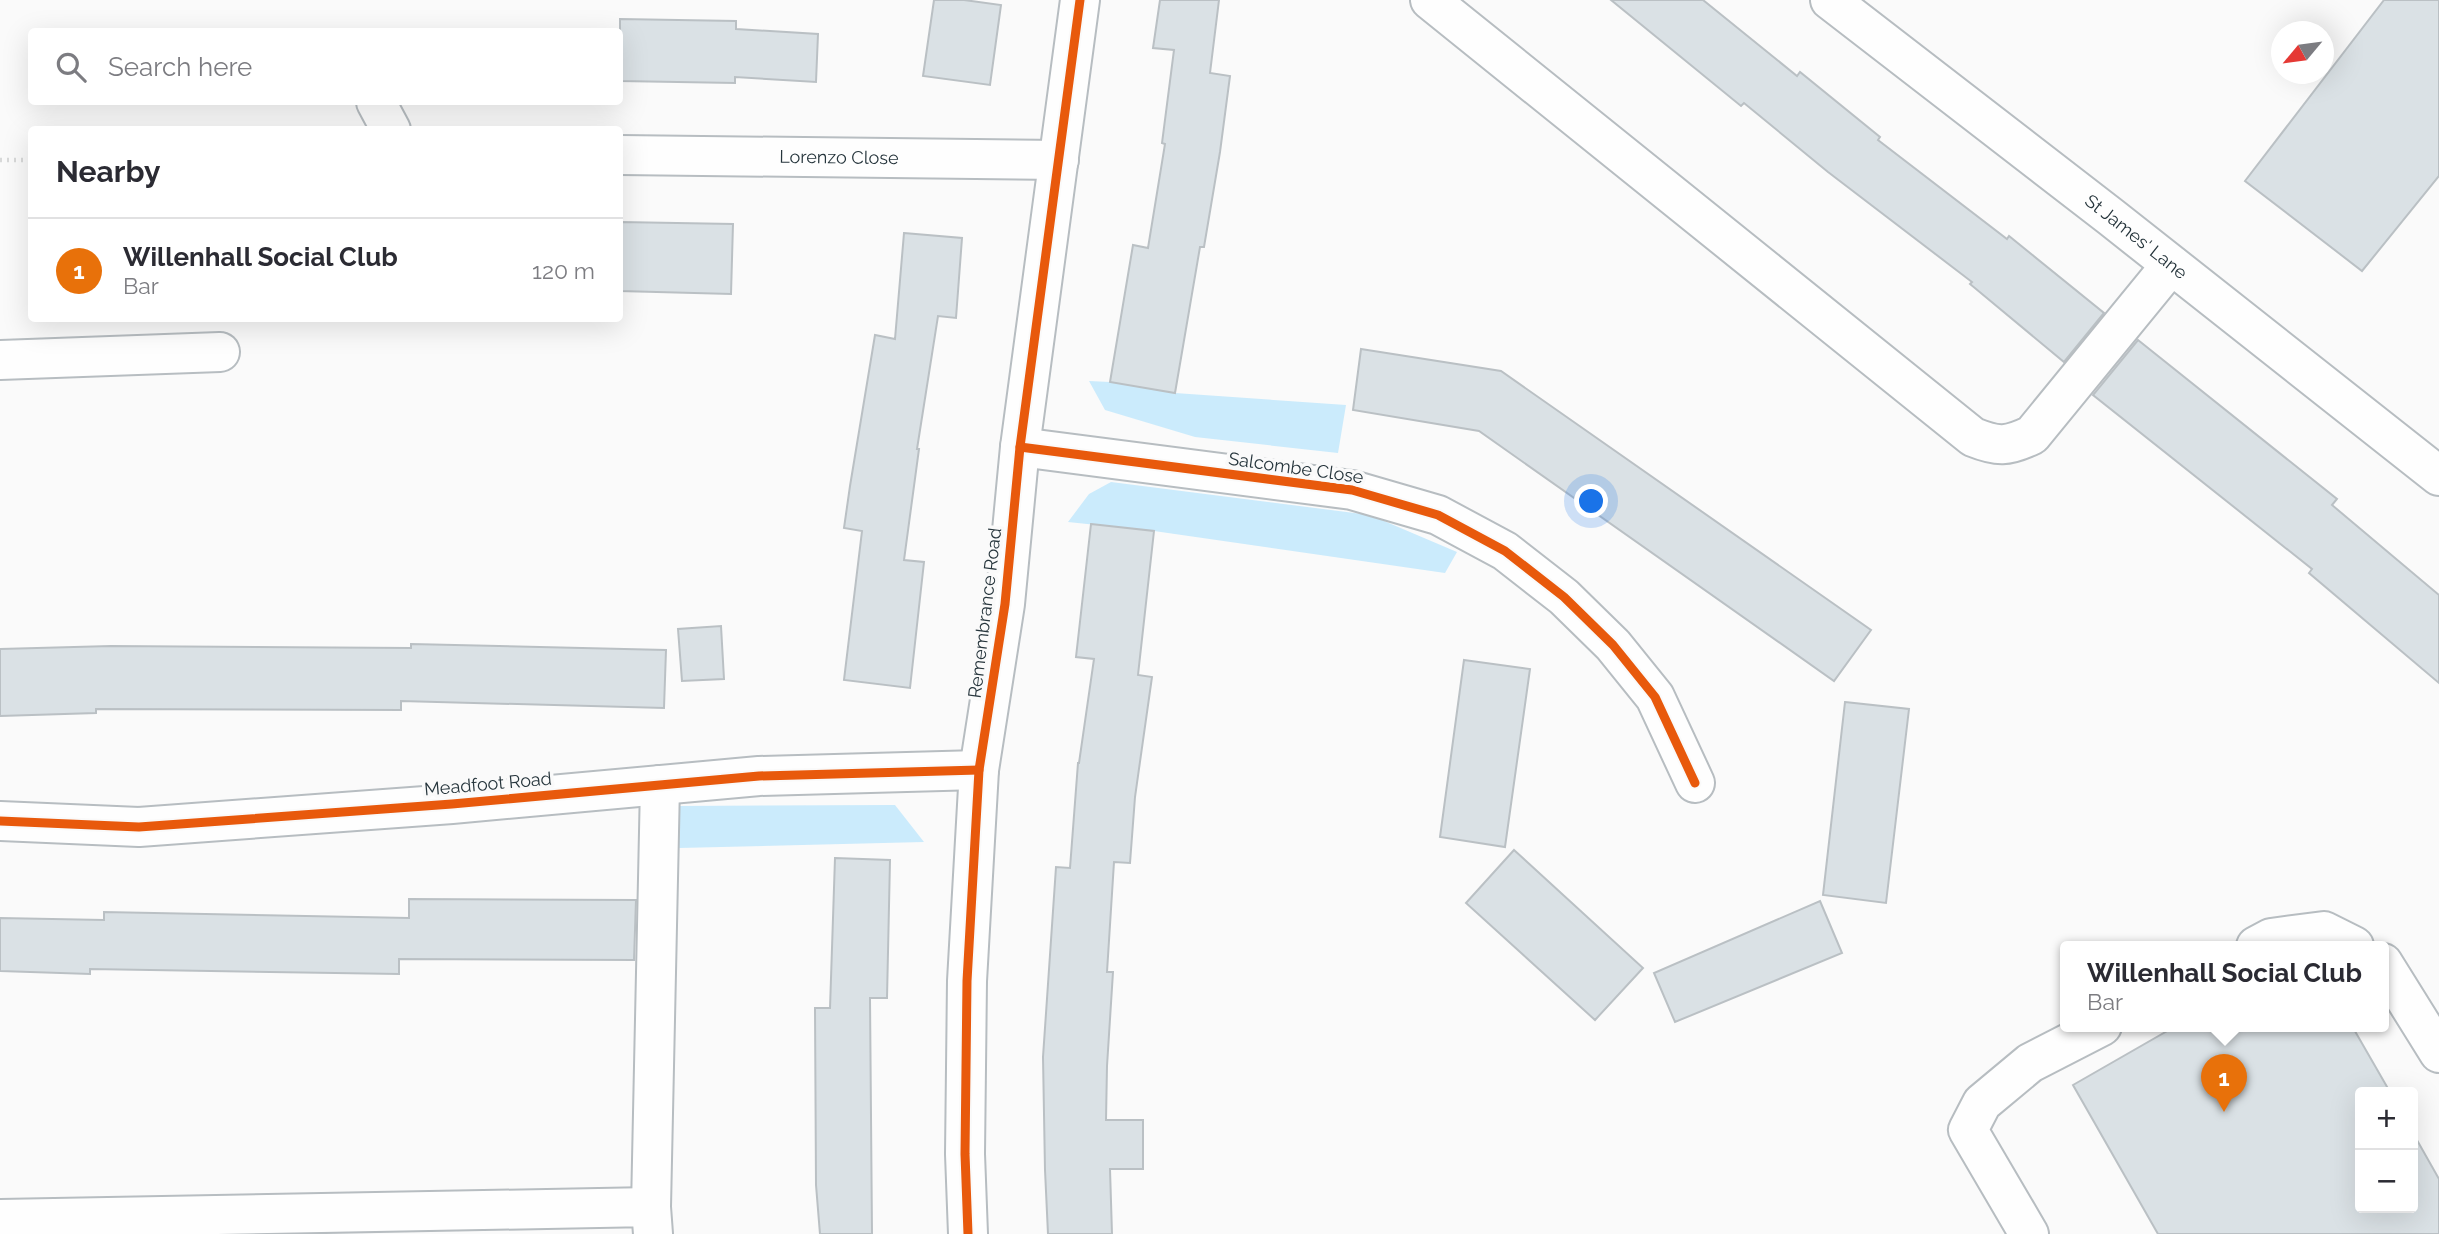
<!DOCTYPE html>
<html lang="en">
<head>
<meta charset="utf-8">
<style>
  body { margin:0; font-family:Raleway,sans-serif; background:#f7f7f7; color:#2b2b33 }
  .controls { position:absolute; right:21px; bottom:21px; display:grid; overflow:hidden; border-radius:7px; box-shadow:0 7px 28px #0002 }
  .controls button { width:63px; height:63px; display:grid; place-items:center; padding:0; border:0; border-bottom:2px solid #e1e1e2; background:#fff; color:#2b2b33; font:35px sans-serif }
  .compass { position:absolute; left:2271px; top:21px; width:63px; height:63px; border-radius:50%; background:#fff; box-shadow:0 7px 28px #0002; rotate:241deg }
  .you { position:absolute; left:1592px; top:502px; width:24px; height:24px; margin:-18px; border:5px solid #fff; border-radius:50%; background:#1a73e8; box-shadow:0 0 0 10px #1a73e833 }
  .badge { display:grid; place-items:center; width:46px; height:46px; border-radius:50%; background:#707a7e; color:#fff; font-size:23px; font-weight:700 }
  .pin { position:absolute; translate:-50% -58px; filter:drop-shadow(0 2px 4px #0008) }
  .pin::after { content:''; position:absolute; top:37px; width:24px; height:21px; background:inherit; clip-path:polygon(0 0,100% 0,50% 100%) }
  .popup { position:absolute; left:2060px; top:941px; width:329px; height:91px; box-sizing:border-box; display:grid; place-content:center; border-radius:7px; background:#fff; filter:drop-shadow(0 2px 5px #0005); font-size:23px; white-space:nowrap; color:#7c7c81 }
  .popup b { font-size:26px; color:#2b2b33 }
  .popup::after { content:''; position:absolute; left:50%; top:100%; margin-left:-14px; border:14px solid transparent; border-top-color:#fff }
  .list { margin:0; padding:0; list-style:none }
  h2 { display:flex; justify-content:space-between; align-items:center; height:91px; margin:0; padding:0 28px; font-size:30px }
  h2 small { font-size:23px; font-weight:400; color:#7c7c81 }
  .list li { display:grid; grid-template-columns:46px 1fr auto; gap:21px; align-items:center; box-sizing:border-box; height:105px; padding:0 28px; border-top:2px solid #e1e1e2 }
  .list b { display:block; font-size:26px; white-space:nowrap }
  .list p { margin:0; font-size:23px; white-space:nowrap; color:#7c7c81 }
  .list em { font-size:23px; font-style:normal; color:#7c7c81 }
  .icon { flex:none; width:38px; height:38px; fill:none; stroke:currentColor; stroke-width:2; stroke-linecap:round; stroke-linejoin:round }
  .map { position:relative; flex:none; width:2439px; height:1234px; overflow:hidden }
  .search { position:absolute; background:#fff; box-shadow:0 7px 28px #0002; left:28px; top:28px; width:595px; height:77px; display:flex; align-items:center; gap:18px; box-sizing:border-box; padding:0 24px; border-radius:7px; color:#7c7c81; font-size:26px }
  .panel { position:absolute; background:#fff; box-shadow:0 7px 28px #0002; left:28px; top:126px; width:595px; height:196px; border-radius:7px }
  .map>svg:first-child { display:block }
  .green { fill:#cbebfc }
  .building { fill:#dae1e5; stroke:#bac0c4; stroke-width:2 }
  .lines { fill:none; stroke-linecap:round; stroke-linejoin:round }
  .minor-casing { stroke:#b7bdc1; stroke-width:42 }
  .path { stroke:#d8d9d9; stroke-width:4.5; stroke-dasharray:2 5; stroke-linecap:butt }
  .minor { stroke:#fefefe; stroke-width:38 }
  .cycleway-casing { stroke:#fafafa; stroke-width:13 }
  .cycleway { stroke:#e8590c; stroke-width:9 }
  .labels { text-anchor:middle; stroke-width:7; stroke-linejoin:round; paint-order:stroke }
  .street-label { font-size:18px; fill:#26353c; stroke:#fafafa }
</style>
</head>
<body>
<div class="map">
<svg width="2439" height="1234" viewBox="0 0 2439 1234">
  <rect width="100%" height="100%" fill="#fafafa"/>
  <g class="green">
    <polygon points="1089,381 1110,382 1175,393 1346,405 1338,453 1195,437 1105,410"/>
    <polygon points="1111,482 1370,515 1457,552 1445,573 1154,531 1068,522 1089,494"/>
    <polygon points="895,805 924,842 679,848 677,806"/>
  </g>
  <g class="building">
    <polygon points="934,0 964,0 1001,5 990,85 923,76"/>
    <polygon points="1160,0 1219,0 1210,73 1230,76 1220,152 1204,247 1200,247 1175,393 1110,382 1133,245 1148,248 1165,144 1162,143 1174,50 1153,48"/>
    <polygon points="1611,0 1703,0 1797,76 1800,72 1880,137 1878,140 2007,239 2009,236 2104,313 2064,362 1970,284 1972,282 1828,172 1744,103 1741,106"/>
    <polygon points="2384,0 2439,0 2439,176 2362,271 2245,181"/>
    <polygon points="620,19 736,21 736,29 818,34 816,82 735,77 735,83 620,81"/>
    <polygon points="620,222 733,224 731,294 620,291"/>
    <polygon points="904,233 962,238 956,318 938,316 917,449 919,449 904,560 924,562 910,688 844,680 862,531 844,528 850,486 875,335 895,339"/>
    <polygon points="2138,340 2337,499 2332,505 2439,595 2439,683 2309,573 2312,569 2093,395"/>
    <polygon points="1361,349 1501,371 1871,630 1834,681 1479,431 1353,410"/>
    <polygon points="1091,524 1154,531 1138,675 1152,677 1135,797 1130,863 1114,862 1107,972 1113,972 1107,1066 1106,1120 1143,1120 1143,1169 1110,1169 1112,1234 1048,1234 1045,1170 1043,1057 1056,867 1070,868 1078,763 1079,763 1094,659 1076,657"/>
    <polygon points="721,626 724,679 682,681 678,629"/>
    <polygon points="411,644 666,650 664,708 401,701 401,710 96,709 96,713 0,716 0,649 111,646 411,648"/>
    <polygon points="1464,660 1530,669 1505,847 1440,837"/>
    <polygon points="1845,702 1909,709 1886,903 1823,895"/>
    <polygon points="1514,850 1643,968 1595,1020 1466,903"/>
    <polygon points="835,858 890,860 887,998 870,998 872,1234 820,1234 816,1185 815,1008 830,1008"/>
    <polygon points="409,899 636,900 634,960 399,959 399,974 90,969 90,974 0,971 0,918 104,920 104,912 409,918"/>
    <polygon points="1820,901 1842,953 1675,1022 1654,973"/>
    <polygon points="2176,1026 2352,1026 2390,1092 2360,1092 2360,1208 2413,1208 2413,1133 2439,1179 2439,1234 2158,1234 2073,1085"/>
  </g>
  <g class="lines">
    <g class="minor-casing">
      <g id="minor">
        <path d="M1430 0 1973 437C1998 447 2007 447 2032 435L2171 265"/>
        <path id="s1" d="M1830 0 2111 217 2439 476"/>
        <polyline points="376,102 391,130"/>
        <path id="s2" d="M620 155 1059 160"/>
        <polyline points="0,360 220,352"/>
        <polyline points="1020,447 1352,490 1438,515 1505,551 1564,597 1613,645 1655,697 1695,783"/>
        <polyline points="0,821 139,827 452,804 759,776 979,770"/>
        <polyline points="2256,946 2271,938 2324,931 2354,946"/>
        <polyline points="2383,963 2439,1053"/>
        <polyline points="651,1207 660,785"/>
        <polyline points="0,1219 651,1207 653,1234"/>
        <polyline points="968,1234 965,1154 967,981 979,770 1005,604 1020,447 1080,0"/>
        <polyline points="2029,1234 1968,1130 1982,1103 2030,1063 2102,1026"/>
      </g>
    </g>
    <polyline class="path" points="0,160 32,160"/>
    <use href="#minor" class="minor"/>
    <g class="cycleway-casing">
      <g id="cycleway">
        <polyline points="1020,447 1352,490 1438,515 1505,551 1564,597 1613,645 1655,697 1695,783"/>
        <polyline points="0,821 139,827 452,804 759,776 979,770"/>
        <polyline points="968,1234 965,1154 967,981 979,770 1005,604 1020,447 1080,0"/>
      </g>
    </g>
    <use href="#cycleway" class="cycleway"/>
  </g>
  <g class="labels">
    <g class="street-label">
      <text dy="6" stroke="none"><textPath href="#s2" startOffset="219">Lorenzo Close</textPath></text>
      <text dy="6" stroke="none"><textPath href="#s1" startOffset="387">St James' Lane</textPath></text>
      <text transform="translate(1296 468) rotate(8)" y="6">Salcombe Close</text>
      <text transform="translate(985 613) rotate(-83)" y="6">Remembrance Road</text>
      <text transform="translate(488 784) rotate(-5)" y="6">Meadfoot Road</text>
    </g>
  </g>
</svg>
<div class="controls">
<button>+</button>
<button>−</button>
</div>
<svg class="compass" viewBox="-18 -18 36 36"><path d="M0-13l5 13h-10z" fill="#e53935"/><path d="M0 13l5-13h-10z" fill="#7c7c81"/></svg>
<div class="you"></div>
<div class="pin badge" style="left:2224px;top:1112px;background:#e8710a">1</div>
<div class="popup"><b>Willenhall Social Club</b>Bar</div>
<div class="search"><svg class="icon" aria-label="search" viewBox="0 0 24 24"><circle cx="10" cy="10" r="6"/><path d="M15 15l6 6"/></svg>Search here</div>
<section class="panel">
<h2>Nearby<small></small></h2>
<ul class="list">
<li><span class="badge" style="background:#e8710a">1</span><div><b>Willenhall Social Club</b><p>Bar</p></div><em>120 m</em></li>
</ul>
</section>
</div>
</body>
</html>
